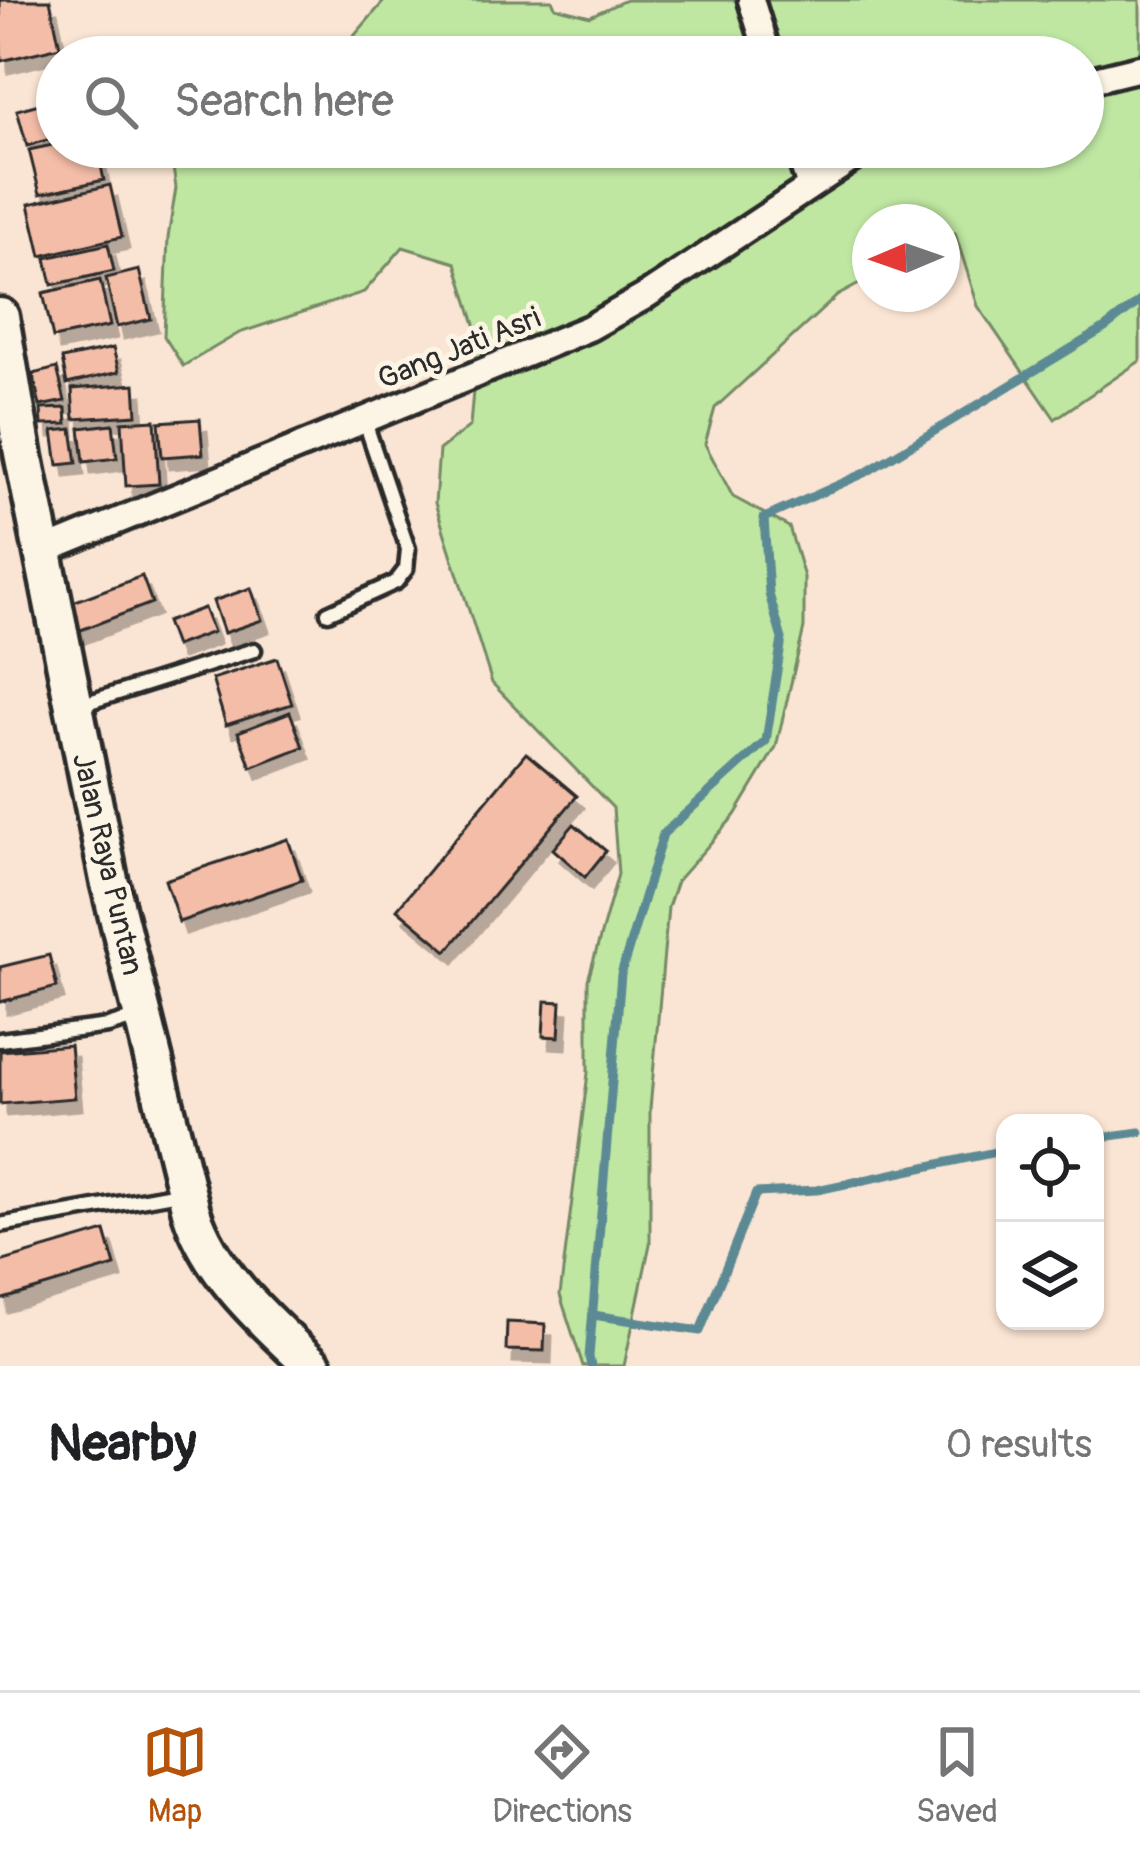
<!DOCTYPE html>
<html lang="en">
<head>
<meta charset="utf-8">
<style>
  body { margin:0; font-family:Pangolin,sans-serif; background:#f6f6f6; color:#202124 }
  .controls { position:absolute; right:36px; bottom:36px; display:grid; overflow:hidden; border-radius:24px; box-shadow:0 3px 9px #0004 }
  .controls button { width:108px; height:108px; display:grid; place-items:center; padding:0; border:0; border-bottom:3px solid #e0e0e0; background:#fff; color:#202124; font:60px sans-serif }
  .compass { position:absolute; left:852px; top:204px; width:108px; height:108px; border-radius:50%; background:#fff; box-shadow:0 3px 9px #0004; rotate:268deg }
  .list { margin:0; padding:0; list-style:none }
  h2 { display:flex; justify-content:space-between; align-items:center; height:156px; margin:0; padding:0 48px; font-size:51px }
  h2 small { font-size:39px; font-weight:400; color:#757577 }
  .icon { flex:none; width:66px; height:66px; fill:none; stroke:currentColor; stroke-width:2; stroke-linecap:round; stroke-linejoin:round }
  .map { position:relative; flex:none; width:1140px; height:1366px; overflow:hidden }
  .search { position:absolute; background:#fff; box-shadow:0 3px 9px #0004; left:36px; right:36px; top:36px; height:132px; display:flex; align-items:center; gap:30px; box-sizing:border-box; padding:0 42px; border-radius:66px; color:#757577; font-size:45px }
  .sheet { height:324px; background:#fff }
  nav { display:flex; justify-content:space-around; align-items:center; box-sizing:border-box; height:168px; border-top:3px solid #e0e0e0; background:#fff; font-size:33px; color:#757577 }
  nav a { display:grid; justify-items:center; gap:6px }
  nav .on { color:#b45309 }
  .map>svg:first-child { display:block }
  .green { fill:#bfe7a2; stroke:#758966; stroke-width:3 }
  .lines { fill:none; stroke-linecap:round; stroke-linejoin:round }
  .stream { stroke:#5c8a94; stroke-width:9 }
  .building { fill:#f4bda8; stroke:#2b2b2b; stroke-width:3; filter:url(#shadow) }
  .lane-casing { stroke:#2b2b2b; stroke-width:21 }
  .street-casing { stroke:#2b2b2b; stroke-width:33 }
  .secondary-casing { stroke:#2b2b2b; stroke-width:45 }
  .lane { stroke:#fcf5e5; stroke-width:12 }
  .street { stroke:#fcf5e5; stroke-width:24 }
  .secondary { stroke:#fcf5e5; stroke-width:36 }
  .labels { text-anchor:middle; stroke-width:10; stroke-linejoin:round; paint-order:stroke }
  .street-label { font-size:30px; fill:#2b2b2b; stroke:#fcf5e5 }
</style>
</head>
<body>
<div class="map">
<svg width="1140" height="1366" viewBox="0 0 1140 1366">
  <defs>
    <filter id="shadow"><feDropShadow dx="7" dy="12" stdDeviation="0" flood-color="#0004"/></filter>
  </defs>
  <rect width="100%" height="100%" fill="#fae4d3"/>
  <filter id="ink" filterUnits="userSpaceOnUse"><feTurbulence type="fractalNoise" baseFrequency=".00833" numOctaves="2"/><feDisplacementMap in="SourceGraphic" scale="24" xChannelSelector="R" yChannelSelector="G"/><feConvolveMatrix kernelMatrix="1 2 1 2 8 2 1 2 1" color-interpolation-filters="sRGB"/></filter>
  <g filter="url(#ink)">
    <polygon class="green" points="385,0 552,0 555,7 590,16 626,0 1140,0 1140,361 1055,419 978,306 955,233 942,239 942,222 870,222 870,278 837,296 715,408 705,444 733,497 789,527 804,577 804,628 776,747 735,815 677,881 668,907 650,1109 650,1244 624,1366 583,1366 560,1295 588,1073 588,980 618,874 613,808 492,683 435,503 439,450 470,426 478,334 456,263 403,247 364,292 239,333 183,366 164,336 168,238 176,188 170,147 1083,147 1083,57 336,57"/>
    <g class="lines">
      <g class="stream">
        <polyline points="1095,1138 1140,1132"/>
        <polyline points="593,1315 700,1331 756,1193 817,1190 1005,1150"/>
        <polyline points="591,1366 589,1357 621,974 663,834 766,741 782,639 769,594 764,518 865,473 1105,328 1140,301"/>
      </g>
    </g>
    <g class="building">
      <polygon points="0,0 50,0 60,47 1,61"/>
      <polygon points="57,99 57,137 27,146 17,110"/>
      <polygon points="57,144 57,147 97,147 104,180 40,194 29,150"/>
      <polygon points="110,185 122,237 41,256 29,204"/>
      <polygon points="108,244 114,271 52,285 46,258"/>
      <polygon points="139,270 151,319 117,327 106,278"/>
      <polygon points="100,280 110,326 53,338 43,293"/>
      <polygon points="113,348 119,372 67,384 62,359"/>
      <polygon points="57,368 65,401 40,406 33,374"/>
      <polygon points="135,384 137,415 74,419 72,389"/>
      <polygon points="66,408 67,424 42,425 41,409"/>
      <polygon points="200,419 203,454 162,457 159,422"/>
      <polygon points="155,420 159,484 126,486 122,422"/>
      <polygon points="113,424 117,458 84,462 80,428"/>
      <polygon points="72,429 77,463 58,465 53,431"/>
      <polygon points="142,576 152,603 73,633 62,606"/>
      <polygon points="251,588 262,620 224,633 213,601"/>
      <polygon points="204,608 213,632 175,646 166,622"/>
      <polygon points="277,658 292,704 226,725 212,679"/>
      <polygon points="290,712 303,747 251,767 238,732"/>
      <polygon points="526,753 577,796 447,951 397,909"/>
      <polygon points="574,824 606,851 585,877 553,849"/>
      <polygon points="288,839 302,880 179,922 165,880"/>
      <polygon points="49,955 57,987 0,1002 0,967"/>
      <polygon points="545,1001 561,1002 559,1037 543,1036"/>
      <polygon points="70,1045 75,1098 0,1104 0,1051"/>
      <polygon points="105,1231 115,1266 0,1300 0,1262"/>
      <polygon points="507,1322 545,1324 544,1351 506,1350"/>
    </g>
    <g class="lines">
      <g class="lane-casing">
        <g id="lane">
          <polyline points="328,613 396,582 406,569 408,549 364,419"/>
          <polyline points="80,705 254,650"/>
          <polyline points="0,1040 108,1026 141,1016"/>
          <polyline points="0,1225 184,1192"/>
        </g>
      </g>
      <g class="street-casing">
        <g id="street">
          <polyline points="751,0 769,57"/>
          <polyline points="1083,82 1140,68"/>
          <polyline points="797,147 809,184"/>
          <polyline points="42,552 589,328 644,297 870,147"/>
        </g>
      </g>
      <g class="secondary-casing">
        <path id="secondary" d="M0 317 23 453 109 880 191 1211C210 1273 267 1323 313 1366"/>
      </g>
      <use href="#lane" class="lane"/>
      <use href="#street" class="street"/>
      <use href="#secondary" class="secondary"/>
    </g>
  </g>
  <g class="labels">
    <g class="street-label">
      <text transform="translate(459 348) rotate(-22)" y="10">Gang Jati Asri</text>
      <text transform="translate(108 864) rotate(77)" y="10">Jalan Raya Puntan</text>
    </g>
  </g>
</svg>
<div class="controls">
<button><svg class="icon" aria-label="locate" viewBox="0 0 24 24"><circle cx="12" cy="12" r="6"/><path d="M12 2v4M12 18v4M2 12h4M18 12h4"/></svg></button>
<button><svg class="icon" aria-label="layers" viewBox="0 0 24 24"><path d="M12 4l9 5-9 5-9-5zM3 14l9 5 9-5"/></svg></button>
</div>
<svg class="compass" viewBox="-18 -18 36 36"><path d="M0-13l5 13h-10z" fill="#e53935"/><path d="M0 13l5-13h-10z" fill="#757577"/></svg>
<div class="search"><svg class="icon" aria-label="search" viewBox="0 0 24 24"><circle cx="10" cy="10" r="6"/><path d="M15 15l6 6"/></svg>Search here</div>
</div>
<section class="sheet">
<h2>Nearby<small>0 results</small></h2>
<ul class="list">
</ul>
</section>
<nav>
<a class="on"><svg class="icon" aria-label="map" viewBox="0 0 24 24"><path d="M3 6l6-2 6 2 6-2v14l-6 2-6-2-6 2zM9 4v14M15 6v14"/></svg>Map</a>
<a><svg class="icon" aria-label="directions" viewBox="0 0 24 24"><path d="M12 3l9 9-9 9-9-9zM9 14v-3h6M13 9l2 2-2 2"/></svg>Directions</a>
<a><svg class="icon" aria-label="saved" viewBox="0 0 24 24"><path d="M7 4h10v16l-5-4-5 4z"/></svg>Saved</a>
</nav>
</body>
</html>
